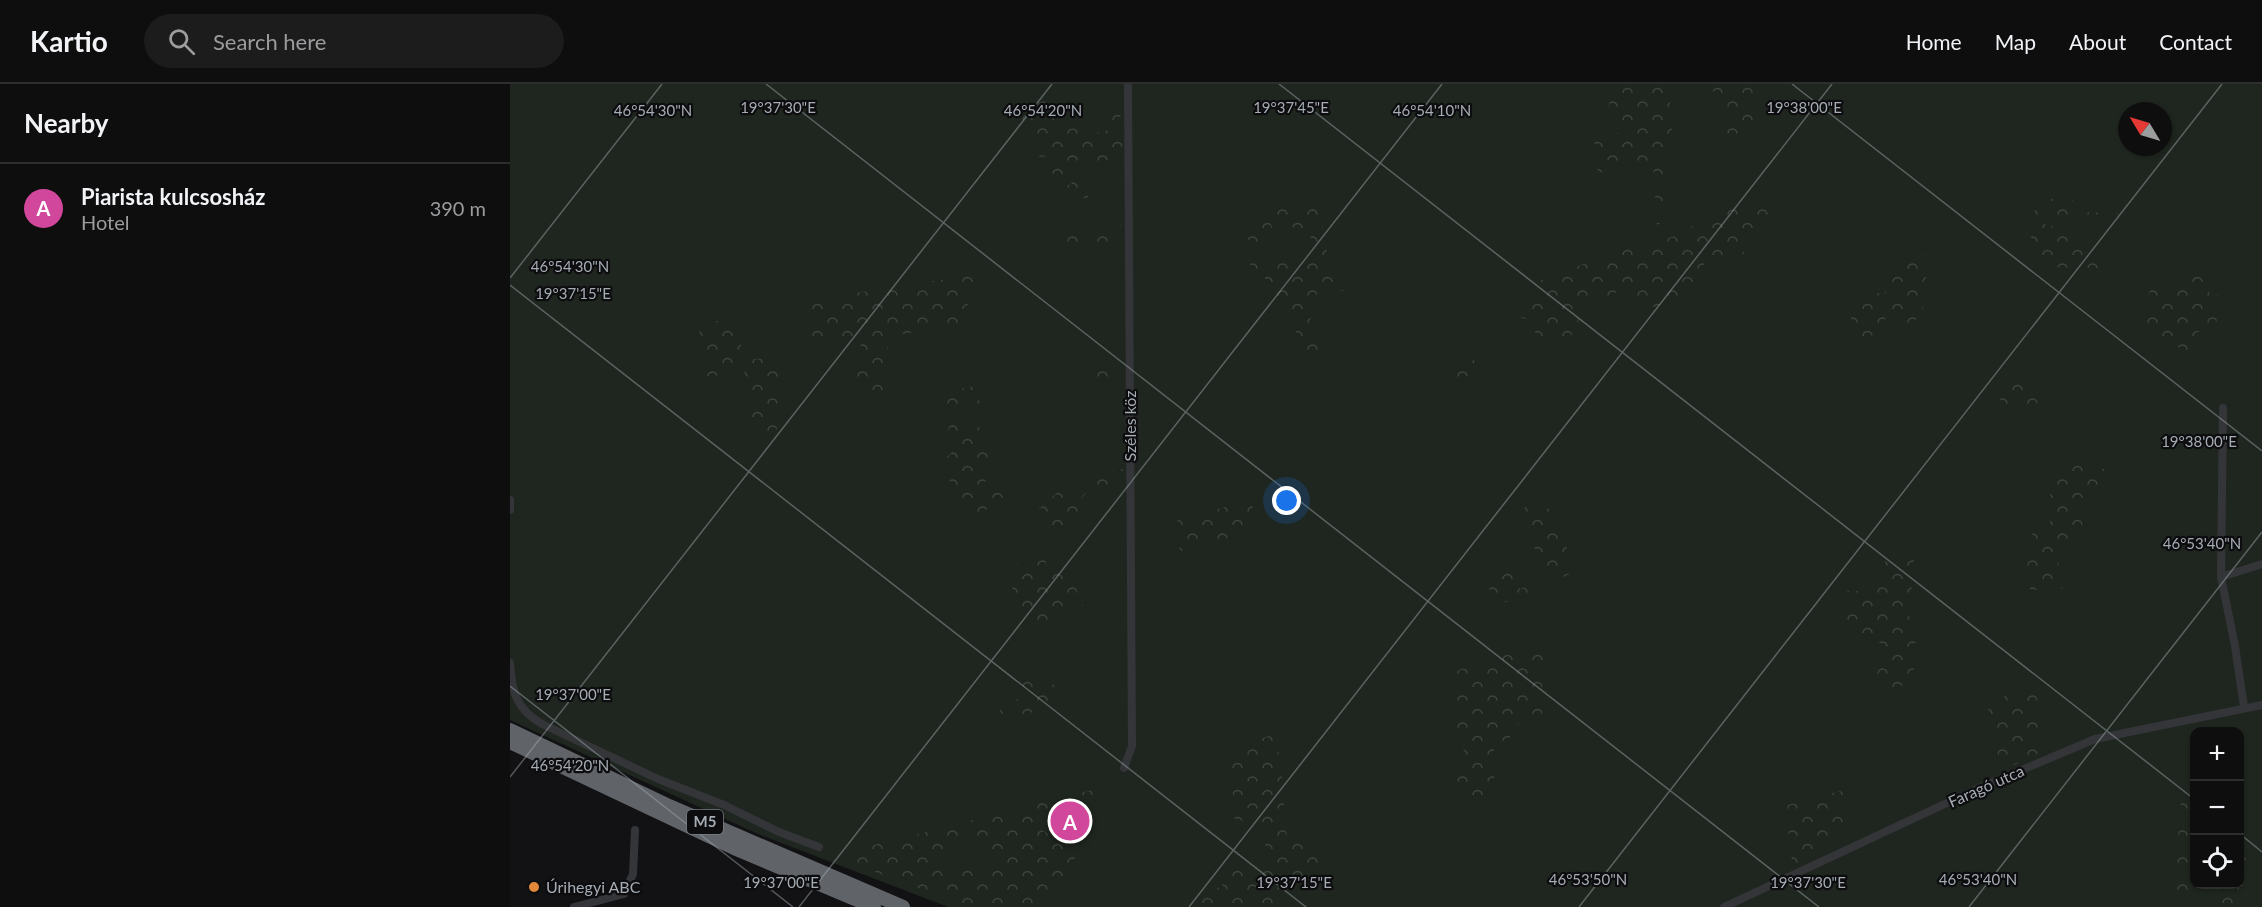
<!DOCTYPE html>
<html lang="en">
<head>
<meta charset="utf-8">
<style>
  body { margin:0; font-family:Lato,sans-serif; background:#1c1c1d; color:#f1f3f6 }
  .controls { position:absolute; right:18px; bottom:18px; display:grid; overflow:hidden; border-radius:12px; box-shadow:0 2px 4px #0004 }
  .controls button { width:54px; height:54px; display:grid; place-items:center; padding:0; border:0; border-bottom:2px solid #2e2e2f; background:#0e0e0f; color:#f1f3f6; font:30px sans-serif }
  .compass { position:absolute; left:1608px; top:18px; width:54px; height:54px; border-radius:50%; background:#0e0e0f; box-shadow:0 2px 4px #0004; rotate:308deg }
  .you { position:absolute; left:777px; top:417px; width:21px; height:21px; margin:-15px; border:4px solid #fff; border-radius:50%; background:#1a73e8; box-shadow:0 0 0 9px #1a73e833 }
  .badge { display:grid; place-items:center; width:39px; height:39px; border-radius:50%; background:#e3883b; color:#fff; font-size:20px; font-weight:700 }
  .pin { position:absolute; translate:-50% -50%; border:3px solid #fff; box-shadow:0 2px 6px #0006 }
  .list { margin:0; padding:0; list-style:none }
  h2 { display:flex; justify-content:space-between; align-items:center; height:78px; margin:0; padding:0 24px; font-size:26px }
  h2 small { font-size:20px; font-weight:400; color:#9b9c9e }
  .list li { display:grid; grid-template-columns:39px 1fr auto; gap:18px; align-items:center; box-sizing:border-box; height:90px; padding:0 24px; border-top:2px solid #2e2e2f }
  .list b { display:block; font-size:22px; white-space:nowrap }
  .list p { margin:0; font-size:20px; white-space:nowrap; color:#9b9c9e }
  .list em { font-size:20px; font-style:normal; color:#9b9c9e }
  .icon { flex:none; width:33px; height:33px; fill:none; stroke:currentColor; stroke-width:2; stroke-linecap:round; stroke-linejoin:round }
  .map { position:relative; flex:none; width:1752px; height:823px; overflow:hidden }
  header { display:flex; align-items:center; gap:36px; box-sizing:border-box; height:84px; padding:0 30px; background:#0e0e0f; border-bottom:2px solid #2e2e2f }
  header strong { font-size:28px }
  nav { display:flex; gap:33px; margin-inline-start:auto; font-size:21px }
  .search { width:420px; height:54px; background:#1c1c1d; display:flex; align-items:center; gap:15px; box-sizing:border-box; padding:0 21px; border-radius:33px; color:#9b9c9e; font-size:22px }
  main { display:flex }
  aside { flex:1; background:#0e0e0f }
  .map>svg:first-child { display:block }
  .green { fill:#1f261f; fill-rule:evenodd }
  .forest { fill:url(#forest-crowns) }
  .lines { fill:none; stroke-linecap:round; stroke-linejoin:round }
  .minor { stroke:#343538; stroke-width:8 }
  .motorway { stroke:#606469; stroke-width:14 }
  .ticks { fill:none; stroke:#a5acb3; stroke-width:1.5; stroke-opacity:0.45 }
  .poi-dot { fill:#e3883b; stroke:#0d0d0f; stroke-width:2 }
  .labels { text-anchor:middle; stroke-width:4.5; stroke-linejoin:round; paint-order:stroke }
  .shield { fill:#0d0d0f; stroke:#777c82; stroke-width:1.5 }
  .shield-label { font-size:15px; font-weight:bold; fill:#a5acb3 }
  .street-label { font-size:16px; fill:#a5acb3; stroke:#0d0d0f }
  .poi-label { font-size:16px; fill:#a5acb3; stroke:#0d0d0f; text-anchor:start }
  .ticks-label { font-size:15px; text-anchor:middle; fill:#a5acb3; stroke:#0d0d0f; stroke-width:4.5; stroke-linejoin:round; paint-order:stroke }
</style>
</head>
<body>
<header>
<strong>Kartio</strong>
<div class="search"><svg class="icon" aria-label="search" viewBox="0 0 24 24"><circle cx="10" cy="10" r="6"/><path d="M15 15l6 6"/></svg>Search here</div>
<nav><a>Home</a><a>Map</a><a>About</a><a>Contact</a></nav>
</header>
<main>
<aside>
<h2>Nearby<small></small></h2>
<ul class="list">
<li><span class="badge" style="background:#d1479c">A</span><div><b>Piarista kulcsosház</b><p>Hotel</p></div><em>390 m</em></li>
</ul>
</aside>
<div class="map">
<svg width="1752" height="823" viewBox="0 0 1752 823">
  <defs>
    <pattern id="forest-crowns" width="20" height="18" patternUnits="userSpaceOnUse" patternTransform="scale(1.5)"><rect width="20" height="18" fill="#1f261f"/><path d="M2 6a3 3 0 1 1 6 0M12 15a3 3 0 1 1 6 0" fill="none" stroke="#3d433d"/></pattern>
  </defs>
  <rect width="100%" height="100%" fill="#121214"/>
  <path class="green" d="M0 0H1752V823H438L248 750 0 636ZM1617 27H1653V63H1617ZM1684 648H1730V800H1684Z"/>
  <g class="forest">
    <polygon points="1104,0 1159,0 1162,48 1154,55 1153,137 1147,142 1143,79 1088,89 1084,56 1124,44 1096,32"/>
    <polygon points="1200,0 1250,0 1245,13 1245,43 1221,57 1203,53 1216,30 1213,17 1199,3"/>
    <polygon points="546,15 551,30 542,43 545,47 567,44 569,54 601,45 601,27 610,26 613,73 586,79 578,74 549,97 543,89 534,97 527,91 540,85 538,72 522,74 521,67 529,60 524,52 512,52 507,22"/>
    <polygon points="577,89 578,114 554,114 555,103 561,100 567,92"/>
    <path d="M807 108 820 188 826 191 839 189 840 206 807 210 797 221 808 266 791 272C790 261 783 228 774 223 769 221 761 220 755 218V190L741 184 740 175 767 170 795 179 800 168 801 154C788 139 771 147 764 126L773 122 783 127 798 121 796 110Z"/>
    <polygon points="1561,111 1567,128 1608,129 1608,137 1567,138 1558,142 1571,164 1589,173 1589,184 1534,183 1522,172 1520,129 1526,126 1535,129 1536,152 1542,152 1541,115"/>
    <polygon points="1245,118 1260,121 1263,130 1261,137 1254,141 1232,147 1234,170 1230,171 1220,168 1194,178 1196,201 1144,223 1116,204 1071,224 1068,239 1061,252 1033,261 1025,248 1023,236 1011,234 1011,223 1021,217 1018,209 1024,199 1123,161 1130,163 1165,152 1171,158 1179,154 1182,142 1202,135 1208,130"/>
    <polygon points="758,134 768,156 744,164 735,151 745,139"/>
    <polygon points="587,141 602,145 611,141 613,159 585,159 585,145"/>
    <polygon points="572,143 579,154 574,160 548,162 550,154 546,151 545,144"/>
    <polygon points="1406,167 1418,173 1412,233 1381,246 1381,183"/>
    <polygon points="1693,190 1695,207 1712,213 1705,244 1687,248 1685,268 1672,268 1663,256 1651,261 1637,255 1636,219 1640,206 1672,206 1683,191"/>
    <polygon points="464,191 464,217 454,223 453,238 379,253 374,309 351,309 351,302 332,300 331,288 350,282 351,255 310,260 302,252 301,220 305,215"/>
    <polygon points="1376,208 1375,248 1344,256 1338,214"/>
    <polygon points="225,234 234,276 270,273 268,342 265,348 245,354 234,287 196,293 188,240"/>
    <path d="M955 270 963 276 973 279 976 287 941 297C940 285 942 274 955 270Z"/>
    <polygon points="611,278 614,292 605,300 566,301 565,296 575,290 576,283"/>
    <polygon points="1530,293 1531,319 1491,322 1489,305"/>
    <polygon points="467,301 470,323 450,326 435,318 435,309"/>
    <polygon points="451,334 472,345 475,356 489,363 488,371 477,379 475,403 499,402 501,411 485,422 454,435 452,412 441,405 436,374 442,368 436,355 440,339"/>
    <path d="M1575 374 1582 384 1595 385 1602 389 1603 399 1585 409 1570 423 1574 453 1553 469 1548 480 1555 491 1553 504 1520 506C1519 489 1511 457 1527 445 1532 441 1538 440 1543 435L1539 419 1544 381Z"/>
    <path d="M613 385 614 410C597 404 588 399 573 412V440L532 445 529 425 549 407 569 406 577 399 576 391Z"/>
    <polygon points="741,415 744,430 742,447 671,467 667,460 671,450 667,434 702,427"/>
    <polygon points="1034,415 1059,469 1058,484 1060,490 1038,499 1012,433 1015,422"/>
    <polygon points="532,467 538,485 562,495 574,524 555,527 545,536 520,539 502,504 509,473"/>
    <path d="M1400 474 1404 476 1399 537 1406 545 1403 598 1381 605 1367 589 1376 568C1367 549 1350 553 1332 552L1335 507H1355L1362 500 1365 488 1377 476Z"/>
    <polygon points="1000,479 1010,505 1024,500 1026,508 980,523 979,487"/>
    <polygon points="1033,557 1032,638 1011,637 998,656 984,658 984,716 972,726 942,702 960,676 945,653 943,588"/>
    <polygon points="510,593 526,593 542,597 552,620 488,638 490,625 516,610"/>
    <polygon points="1502,607 1527,608 1531,668 1498,684 1489,676 1478,624"/>
    <polygon points="765,650 771,683 777,754 808,754 809,802 762,823 685,823 685,816 712,802 715,787 752,779 759,739 725,736 719,665"/>
    <polygon points="1684,656 1684,800 1730,800 1730,760 1734,764 1737,784 1727,823 1710,823 1702,805 1673,817 1664,805 1671,715 1677,714 1681,700"/>
    <path d="M582 706 588 708 591 715 551 805 534 812 484 779 480 757C450 759 440 754 430 786L437 799 444 788 462 781H481L532 815 533 823H459L330 775 329 770 534 718 546 717 531 746 545 753 550 742 564 749 572 733 551 722 555 713Z"/>
    <polygon points="1330,707 1336,709 1338,742 1323,747 1322,766 1293,782 1282,778 1276,729 1278,721"/>
  </g>
  <g class="lines">
    <g class="minor">
      <polyline points="1713,324 1711,493 1725,562 1734,623"/>
      <polyline points="0,416 0,426"/>
      <polyline points="1711,493 1752,480"/>
      <path d="M0 579C2 608 6 625 32 640L148 695 214 721 269 748 309 763"/>
      <polyline points="614,684 622,662 618,0"/>
      <polyline points="64,823 114,810 123,790 125,746"/>
      <polyline points="1214,823 1469,704 1585,655 1752,621"/>
    </g>
    <g class="motorway">
      <polyline points="0,646 159,722 393,823"/>
      <polyline points="0,658 224,764 364,823"/>
    </g>
  </g>
  <path class="ticks" d="M256 0 1309 823M769 0 1684 715M1282 0 1752 367M0 194 152 0M0 201 796 823M0 602 283 823M0 693 542 0M1730 750 1752 768M289 823 932 0M679 823 1322 0M1069 823 1712 0M1459 823 1752 448"/>
  <circle class="poi-dot" cx="24" cy="803" r="6"/>
  <g class="labels">
    <rect class="shield" x="177" y="726" width="36" height="24" rx="4.5"/>
    <g class="shield-label">
      <text x="195" y="743">M5</text>
    </g>
    <g class="street-label">
      <text transform="translate(620 342) rotate(-90)" y="6">Széles köz</text>
      <text transform="translate(1476 702) rotate(-24)" y="6">Faragó utca</text>
    </g>
    <g class="poi-label">
      <text x="36" y="809">Úrihegyi ABC</text>
    </g>
  </g>
  <g class="ticks-label">
    <text x="268" y="29">19°37'30"E</text>
    <text x="781" y="29">19°37'45"E</text>
    <text x="1294" y="29">19°38'00"E</text>
    <text x="143" y="32">46°54'30"N</text>
    <text x="533" y="32">46°54'20"N</text>
    <text x="922" y="32">46°54'10"N</text>
    <text x="60" y="188">46°54'30"N</text>
    <text x="63" y="215">19°37'15"E</text>
    <text x="1689" y="363">19°38'00"E</text>
    <text x="1692" y="465">46°53'40"N</text>
    <text x="63" y="616">19°37'00"E</text>
    <text x="60" y="687">46°54'20"N</text>
    <text x="1078" y="801">46°53'50"N</text>
    <text x="1468" y="801">46°53'40"N</text>
    <text x="271" y="804">19°37'00"E</text>
    <text x="784" y="804">19°37'15"E</text>
    <text x="1298" y="804">19°37'30"E</text>
  </g>
</svg>
<div class="controls">
<button>+</button>
<button>−</button>
<button><svg class="icon" aria-label="locate" viewBox="0 0 24 24"><circle cx="12" cy="12" r="6"/><path d="M12 2v4M12 18v4M2 12h4M18 12h4"/></svg></button>
</div>
<svg class="compass" viewBox="-18 -18 36 36"><path d="M0-13l5 13h-10z" fill="#e53935"/><path d="M0 13l5-13h-10z" fill="#9b9c9e"/></svg>
<div class="you"></div>
<div class="pin badge" style="left:560px;top:737px;background:#d1479c">A</div>
</div>
</main>
</body>
</html>
